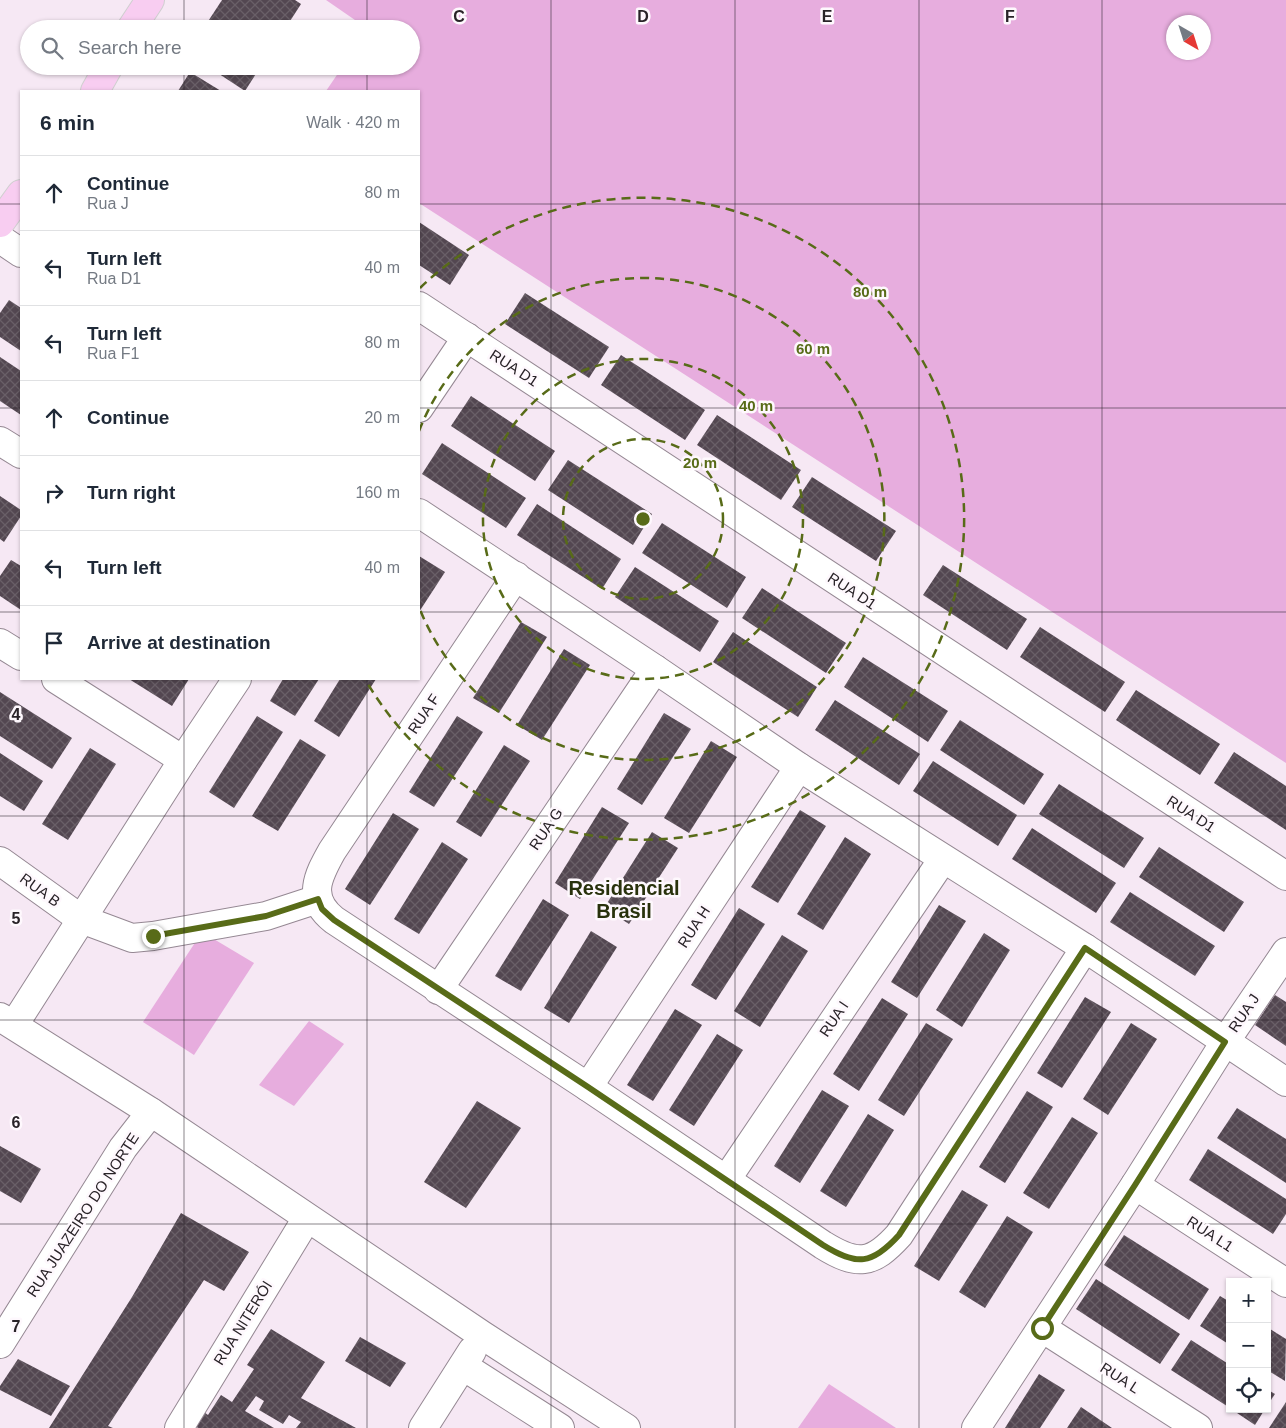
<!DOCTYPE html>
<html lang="en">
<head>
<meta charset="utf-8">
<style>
  body { margin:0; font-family:Arial,sans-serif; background:#f6f6f7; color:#1f2937 }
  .controls { position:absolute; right:15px; bottom:15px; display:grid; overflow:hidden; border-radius:0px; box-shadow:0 1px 4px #0004 }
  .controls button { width:45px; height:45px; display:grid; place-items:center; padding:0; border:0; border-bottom:1px solid #e0e1e3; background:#fff; color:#1f2937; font:25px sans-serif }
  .compass { position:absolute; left:1166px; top:15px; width:45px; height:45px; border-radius:50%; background:#fff; box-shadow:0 1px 4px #0004; rotate:141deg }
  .stop { position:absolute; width:15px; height:15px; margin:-11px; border:4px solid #586b18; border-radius:50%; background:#fff }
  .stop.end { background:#586b18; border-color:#fff; box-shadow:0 1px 5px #0008 }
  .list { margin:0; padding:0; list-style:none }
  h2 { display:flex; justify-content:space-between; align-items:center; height:65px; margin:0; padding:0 20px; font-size:21px }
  h2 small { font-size:16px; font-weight:400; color:#747a83 }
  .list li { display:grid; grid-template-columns:32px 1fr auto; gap:15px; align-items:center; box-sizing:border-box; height:75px; padding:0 20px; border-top:1px solid #e0e1e3 }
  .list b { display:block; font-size:19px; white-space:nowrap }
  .list p { margin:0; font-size:16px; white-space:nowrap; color:#747a83 }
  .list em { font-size:16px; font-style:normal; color:#747a83 }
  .icon { flex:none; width:28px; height:28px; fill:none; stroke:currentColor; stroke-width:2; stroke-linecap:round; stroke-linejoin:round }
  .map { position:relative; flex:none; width:1286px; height:1428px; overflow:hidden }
  .search { position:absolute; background:#fff; box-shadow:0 1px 4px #0004; left:20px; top:20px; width:400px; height:55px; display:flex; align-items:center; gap:12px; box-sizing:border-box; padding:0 18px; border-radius:28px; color:#747a83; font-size:19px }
  .panel { position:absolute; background:#fff; box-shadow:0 1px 4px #0004; left:20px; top:90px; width:400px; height:590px; border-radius:0px }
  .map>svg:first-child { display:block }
  .green { fill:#e7adde; fill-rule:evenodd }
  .building { fill:url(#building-cross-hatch) }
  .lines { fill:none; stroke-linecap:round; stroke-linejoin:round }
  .minor-casing { stroke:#958893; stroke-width:30 }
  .major-casing { stroke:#d0cfd0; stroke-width:30 }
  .minor { stroke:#fff; stroke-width:28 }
  .major { stroke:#f8cdf1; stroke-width:28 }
  .route { stroke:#586b18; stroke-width:6 }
  .grid { fill:none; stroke:#292328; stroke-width:1; stroke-opacity:0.55 }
  .ring { fill:none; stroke:#586b18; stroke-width:2.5; stroke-dasharray:9 6 }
  .labels { text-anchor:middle; stroke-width:5; stroke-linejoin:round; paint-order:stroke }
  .street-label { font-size:15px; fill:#292328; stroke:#fef8fd }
  .district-label { font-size:20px; font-weight:bold; fill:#29320c; stroke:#fef8fd }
  .grid-label { font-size:16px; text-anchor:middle; font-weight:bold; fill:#292328; stroke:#fef8fd; stroke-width:5; stroke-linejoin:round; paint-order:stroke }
  .centre { fill:#586b18; stroke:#fef8fd; stroke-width:2.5 }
  .ring-label { font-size:15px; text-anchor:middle; font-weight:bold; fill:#586b18; stroke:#fef8fd; stroke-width:5; stroke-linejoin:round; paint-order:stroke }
</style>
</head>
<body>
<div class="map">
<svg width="1286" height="1428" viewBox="0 0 1286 1428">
  <defs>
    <pattern id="building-cross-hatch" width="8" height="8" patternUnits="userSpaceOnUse" patternTransform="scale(1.25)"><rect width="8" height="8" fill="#534751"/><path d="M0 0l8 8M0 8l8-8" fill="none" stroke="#695f67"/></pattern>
  </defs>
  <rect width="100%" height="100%" fill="#f6e8f4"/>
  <g class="green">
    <path d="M326 0H1286V763L419 203V91H326L343 66H411V29H368ZM1204 22V52H1174V22Z"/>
    <polygon points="202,932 254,963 194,1055 143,1022"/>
    <polygon points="309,1021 344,1044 294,1106 259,1085"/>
    <polygon points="829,1384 896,1428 798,1428"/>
  </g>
  <g class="building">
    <polygon points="222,0 295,0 301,4 285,29 203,29"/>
    <polygon points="207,66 261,66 245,91"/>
    <polygon points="190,72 221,91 178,91"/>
    <polygon points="419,222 469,255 450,285 419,265"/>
    <polygon points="525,293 609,347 589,378 505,324"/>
    <polygon points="9,300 21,308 21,351 0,337 0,313"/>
    <polygon points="621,355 705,410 685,440 601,385"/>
    <polygon points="0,357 21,371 21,415 0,401"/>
    <polygon points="471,396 555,451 535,481 451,426"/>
    <polygon points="717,415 801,470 781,500 697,445"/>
    <polygon points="442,443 526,498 506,528 422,474"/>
    <polygon points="568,460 652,514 633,545 548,490"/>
    <polygon points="812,477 896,531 876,561 792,507"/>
    <polygon points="0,496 21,510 21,516 4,542 0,539"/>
    <polygon points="537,504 621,559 602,589 517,535"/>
    <polygon points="662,523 746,577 727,608 642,553"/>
    <polygon points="419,556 445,572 419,612"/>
    <polygon points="11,560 21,566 21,610 0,596 0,576"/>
    <polygon points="943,565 1027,619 1007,650 923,595"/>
    <polygon points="635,567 719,621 700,652 615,597"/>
    <polygon points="762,588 846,643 826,673 742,618"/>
    <polygon points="521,622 547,637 499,713 473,698"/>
    <polygon points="1040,627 1125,682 1105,712 1020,657"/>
    <polygon points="733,632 817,687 798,717 713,662"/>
    <polygon points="564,649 590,665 542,740 517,725"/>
    <polygon points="863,657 948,711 928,742 844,687"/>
    <polygon points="129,679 189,679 172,706"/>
    <polygon points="283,679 319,679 295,716 270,701"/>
    <polygon points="340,679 376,679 339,737 314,721"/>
    <polygon points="1136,690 1220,744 1200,775 1116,720"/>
    <polygon points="0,692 72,738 52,769 0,736"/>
    <polygon points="835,700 920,754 899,785 815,730"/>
    <polygon points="664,713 691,729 642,805 617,789"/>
    <polygon points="257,716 283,732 234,808 209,792"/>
    <polygon points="457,716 483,732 434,807 409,792"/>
    <polygon points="960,720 1044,774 1024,805 940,750"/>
    <polygon points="300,739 326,755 278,831 252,816"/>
    <polygon points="711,741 737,757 689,833 664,818"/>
    <polygon points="504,745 530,761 481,837 456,822"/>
    <polygon points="90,748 116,764 68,840 42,824"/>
    <polygon points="1234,752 1286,786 1286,830 1214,783"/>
    <polygon points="0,753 43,781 24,811 0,796"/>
    <polygon points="933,761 1017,815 998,846 913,791"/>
    <polygon points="1059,784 1144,838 1124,868 1039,814"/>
    <polygon points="602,807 629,823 580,899 555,883"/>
    <polygon points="800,810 826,826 778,903 751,887"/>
    <polygon points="393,813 419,829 370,905 345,889"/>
    <polygon points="1032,828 1116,883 1096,913 1012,859"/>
    <polygon points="652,832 678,848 629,924 604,908"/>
    <polygon points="845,837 871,854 823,930 797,914"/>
    <polygon points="442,842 468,859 419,934 394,919"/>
    <polygon points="1159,847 1244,902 1224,932 1139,877"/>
    <polygon points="1130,892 1215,946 1195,976 1110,922"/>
    <polygon points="543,899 569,915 521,991 495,976"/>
    <polygon points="939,905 966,921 917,998 891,982"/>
    <polygon points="739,908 765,924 716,1000 691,985"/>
    <polygon points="591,931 617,947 569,1023 544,1008"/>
    <polygon points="984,933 1010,950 962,1027 936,1010"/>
    <polygon points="782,935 808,951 760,1027 734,1011"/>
    <polygon points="1275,995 1286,1002 1286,1046 1255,1025"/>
    <polygon points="1085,997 1111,1012 1062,1088 1037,1073"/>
    <polygon points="882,998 908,1014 859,1091 833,1074"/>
    <polygon points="675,1009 702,1025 653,1101 627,1085"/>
    <polygon points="926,1023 953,1039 904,1116 878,1100"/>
    <polygon points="1131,1023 1157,1039 1108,1115 1083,1099"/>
    <polygon points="717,1034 743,1050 694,1126 669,1110"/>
    <polygon points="822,1090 849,1106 800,1183 774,1166"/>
    <polygon points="1027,1091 1053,1107 1005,1183 979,1167"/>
    <polygon points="477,1101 521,1128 466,1208 424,1182"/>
    <polygon points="1237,1108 1286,1139 1286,1183 1217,1138"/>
    <polygon points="868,1114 894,1130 846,1207 820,1191"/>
    <polygon points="1072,1117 1098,1133 1049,1209 1023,1193"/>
    <polygon points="0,1146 41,1169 21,1203 0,1191"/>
    <polygon points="1208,1149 1286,1199 1286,1214 1273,1234 1189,1180"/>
    <polygon points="962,1190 988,1205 939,1281 914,1266"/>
    <polygon points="181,1213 249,1252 224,1291 204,1280 108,1426 113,1428 49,1428 132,1297"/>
    <polygon points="1007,1216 1033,1232 985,1308 959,1292"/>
    <polygon points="1124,1235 1209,1289 1189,1320 1104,1265"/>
    <polygon points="1096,1279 1180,1334 1160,1364 1076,1309"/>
    <polygon points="1220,1296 1230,1302 1230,1345 1200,1326"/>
    <polygon points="1267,1327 1286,1339 1285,1381 1267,1370"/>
    <polygon points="271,1329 325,1362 301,1398 356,1428 296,1428 301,1422 289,1415 283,1424 259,1410 264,1401 256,1396 245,1411 274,1428 198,1428 195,1426 204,1412 208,1415 221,1395 232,1402 254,1369 247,1365"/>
    <polygon points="360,1337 406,1363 390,1387 345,1361"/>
    <polygon points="1191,1340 1230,1365 1230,1408 1171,1370"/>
    <polygon points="18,1359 70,1386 51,1416 0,1390 0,1386"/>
    <polygon points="1039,1374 1065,1390 1040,1428 1005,1428"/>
    <polygon points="1267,1389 1275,1394 1267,1406"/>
    <polygon points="1286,1402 1286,1428 1269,1428"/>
    <polygon points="1081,1407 1112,1428 1067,1428"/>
    <polygon points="1231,1409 1265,1409 1255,1425"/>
  </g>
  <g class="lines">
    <g class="minor-casing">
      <g id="minor">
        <polyline points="0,239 21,253"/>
        <polyline points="419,306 1286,876"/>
        <polyline points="419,408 467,337"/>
        <polyline points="0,441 21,454"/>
        <polyline points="419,513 655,669 799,767 1085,948 1286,1082"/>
        <path d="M516 576 332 851C318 876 306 898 334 920L588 1087 823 1245C857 1266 872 1265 899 1235L1085 948"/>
        <polyline points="0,643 21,656"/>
        <polyline points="56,679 183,760"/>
        <polyline points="0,861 81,919 132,938 153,936 266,916 318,899"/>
        <polyline points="438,990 655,669"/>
        <polyline points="0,1017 151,1112 482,1335 626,1428"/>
        <polyline points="14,1025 183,760 237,679"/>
        <polyline points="588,1087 799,767"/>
        <polyline points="726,1180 943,859"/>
        <polyline points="1135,1185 1286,1283"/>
        <polyline points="1042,1328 1198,1428"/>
        <polyline points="0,1344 123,1148 151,1112"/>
        <polyline points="463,1366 560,1428"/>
        <polyline points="179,1428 307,1218"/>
        <polyline points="423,1428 472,1351"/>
        <polyline points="976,1428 1135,1185 1225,1042 1286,952"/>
      </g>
    </g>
    <g class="major-casing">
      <g id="major">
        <polyline points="131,29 150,0"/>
        <polyline points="95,91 109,66"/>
        <polyline points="0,223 21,194"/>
      </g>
    </g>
    <use href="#minor" class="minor"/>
    <use href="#major" class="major"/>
  </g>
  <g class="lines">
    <path class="route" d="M153 936 266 916 318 899 322 909 334 920 588 1087 823 1245C857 1266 872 1265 899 1235L1085 948 1225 1042 1135 1185 1042 1328"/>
  </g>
  <path class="grid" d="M184 0V29M367 0V29M551 0V1428M735 0V1428M919 0V1428M1102 0V1428M184 66V91M367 66V91M0 204H21M419 204H1286M0 408H21M419 408H1286M0 612H21M419 612H1286M184 679V1428M367 679V1428M0 816H1286M0 1020H1286M0 1224H1286"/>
  <g class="ring">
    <circle cx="643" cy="519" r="80"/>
    <circle cx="643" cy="519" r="160"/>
    <path d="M419 431A241 241 0 1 1 419 607"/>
    <path d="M420 288A321 321 0 1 1 365 679"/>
  </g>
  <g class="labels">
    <g class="street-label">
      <text transform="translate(514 368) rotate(33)" y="5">RUA D1</text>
      <text transform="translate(852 591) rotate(33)" y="5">RUA D1</text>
      <text transform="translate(424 714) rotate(-56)" y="5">RUA F</text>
      <text transform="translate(1191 814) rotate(33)" y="5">RUA D1</text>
      <text transform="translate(546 829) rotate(-56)" y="5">RUA G</text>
      <text transform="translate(40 890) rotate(36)" y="5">RUA B</text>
      <text transform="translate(694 927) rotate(-57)" y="5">RUA H</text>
      <text transform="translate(1244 1013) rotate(-56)" y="5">RUA J</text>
      <text transform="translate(834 1019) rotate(-56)" y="5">RUA I</text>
      <text transform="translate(83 1215) rotate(-57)" y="5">RUA JUAZEIRO DO NORTE</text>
      <text transform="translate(1210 1234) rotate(33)" y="5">RUA L1</text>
      <text transform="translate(243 1323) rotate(-58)" y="5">RUA NITERÓI</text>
      <text transform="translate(1120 1378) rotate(33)" y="5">RUA L</text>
    </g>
    <g class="district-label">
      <text x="624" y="895">Residencial<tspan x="624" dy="23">Brasil</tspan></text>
    </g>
  </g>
  <g class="grid-label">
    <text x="459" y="22">C</text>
    <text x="643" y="22">D</text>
    <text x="827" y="22">E</text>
    <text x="1010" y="22">F</text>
    <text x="16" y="720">4</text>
    <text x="16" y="924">5</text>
    <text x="16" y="1128">6</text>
    <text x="16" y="1332">7</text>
  </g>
  <circle cx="643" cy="519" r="8" class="centre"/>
  <g class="ring-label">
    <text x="870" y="297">80 m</text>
    <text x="813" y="354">60 m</text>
    <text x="756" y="411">40 m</text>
    <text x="700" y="468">20 m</text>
  </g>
</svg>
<div class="controls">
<button>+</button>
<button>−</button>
<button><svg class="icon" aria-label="locate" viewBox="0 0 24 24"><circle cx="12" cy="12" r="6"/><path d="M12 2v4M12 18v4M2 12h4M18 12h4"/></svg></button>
</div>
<svg class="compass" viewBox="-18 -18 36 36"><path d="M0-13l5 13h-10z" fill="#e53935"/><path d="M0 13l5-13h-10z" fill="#747a83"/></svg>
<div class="stop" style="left:1042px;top:1328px"></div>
<div class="stop end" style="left:153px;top:936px"></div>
<div class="search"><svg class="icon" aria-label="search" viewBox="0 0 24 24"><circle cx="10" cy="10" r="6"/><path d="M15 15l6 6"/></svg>Search here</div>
<section class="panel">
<h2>6 min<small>Walk · 420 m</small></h2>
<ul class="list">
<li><svg class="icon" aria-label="ahead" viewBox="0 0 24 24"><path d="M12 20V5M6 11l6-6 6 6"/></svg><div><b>Continue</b><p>Rua J</p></div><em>80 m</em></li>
<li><svg class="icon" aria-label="left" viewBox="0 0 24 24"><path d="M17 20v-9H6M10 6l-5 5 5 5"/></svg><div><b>Turn left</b><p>Rua D1</p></div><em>40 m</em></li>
<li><svg class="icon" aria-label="left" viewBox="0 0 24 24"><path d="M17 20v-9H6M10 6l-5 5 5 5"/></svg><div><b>Turn left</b><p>Rua F1</p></div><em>80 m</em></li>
<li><svg class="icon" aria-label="ahead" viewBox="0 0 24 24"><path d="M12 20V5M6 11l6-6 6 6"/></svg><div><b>Continue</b></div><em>20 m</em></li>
<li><svg class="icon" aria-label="right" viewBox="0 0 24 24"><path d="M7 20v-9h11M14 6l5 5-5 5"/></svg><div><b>Turn right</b></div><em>160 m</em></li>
<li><svg class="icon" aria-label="left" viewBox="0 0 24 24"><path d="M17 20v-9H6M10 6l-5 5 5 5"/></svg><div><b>Turn left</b></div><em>40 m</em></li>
<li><svg class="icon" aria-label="arrive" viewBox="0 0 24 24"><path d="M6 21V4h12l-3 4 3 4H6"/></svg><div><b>Arrive at destination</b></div></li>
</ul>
</section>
</div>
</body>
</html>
